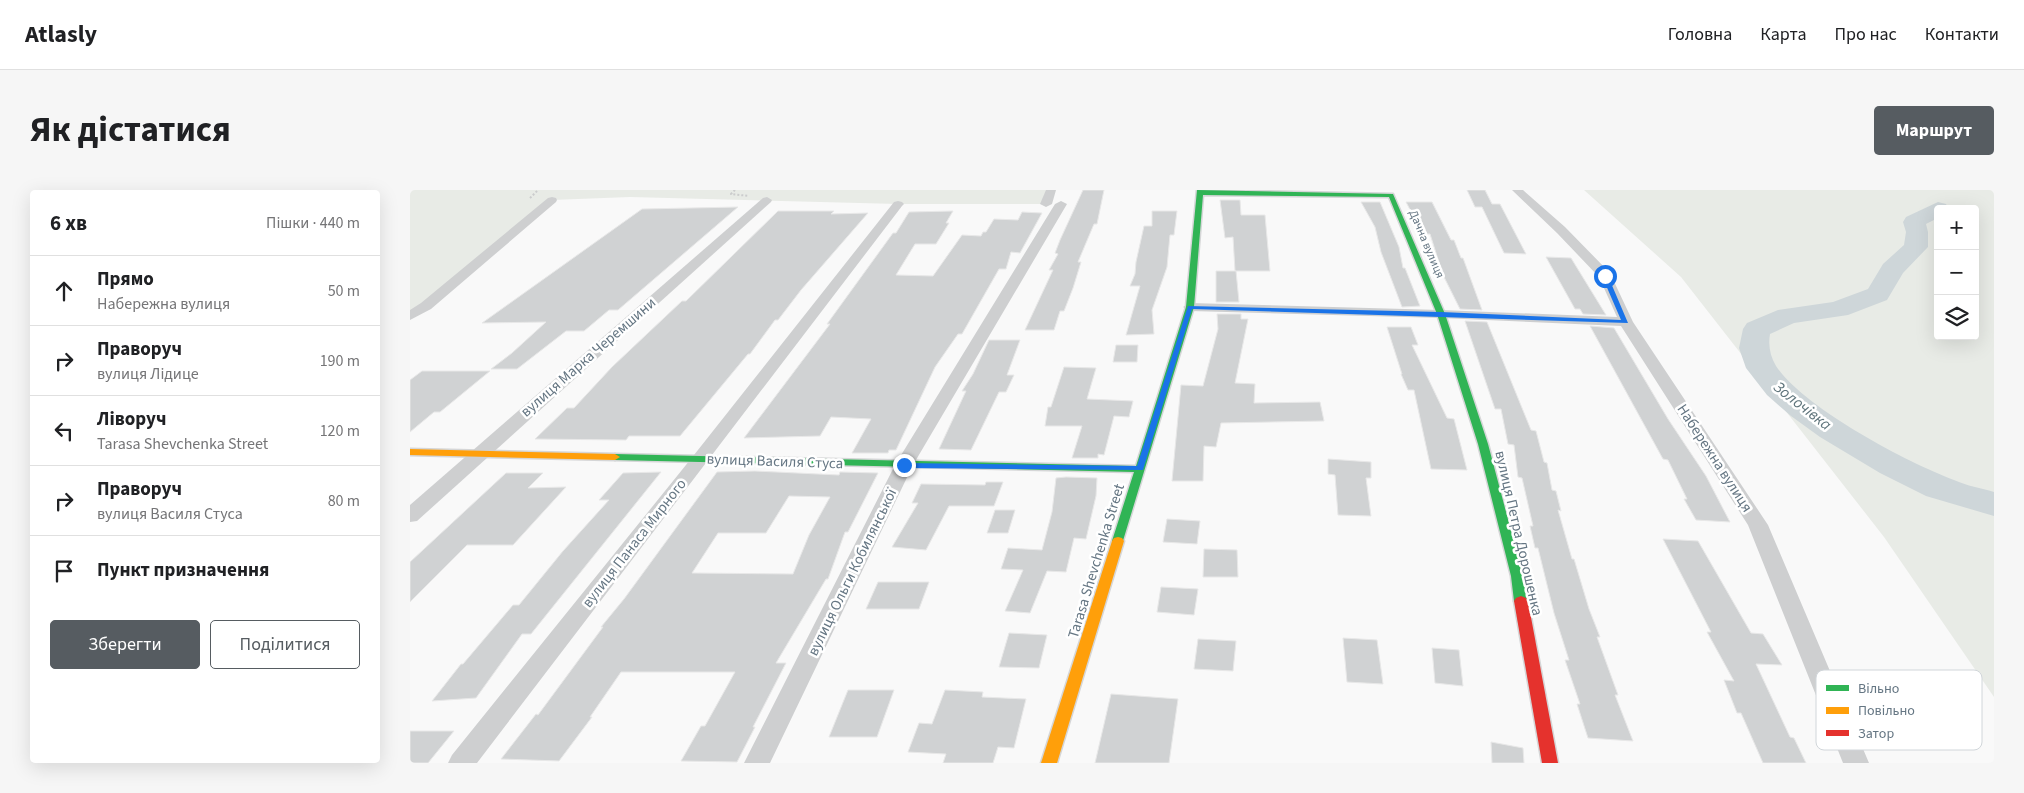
<!DOCTYPE html>
<html lang="uk">
<head>
<meta charset="utf-8">
<style>
  body { margin:0; font-family:"Source Sans 3",sans-serif; background:#f6f6f6; color:#202124 }
  .controls { position:absolute; right:15px; top:15px; display:grid; overflow:hidden; border-radius:5px; box-shadow:0 5px 20px #0002 }
  .controls button { width:45px; height:45px; display:grid; place-items:center; padding:0; border:0; border-bottom:1px solid #e0e0e0; background:#fff; color:#202124; font:25px sans-serif }
  .stop { position:absolute; width:15px; height:15px; margin:-11px; border:4px solid #1a73e8; border-radius:50%; background:#fff }
  .stop.end { background:#1a73e8; border-color:#fff; box-shadow:0 1px 5px #0008 }
  .list { margin:0; padding:0; list-style:none }
  h2 { display:flex; justify-content:space-between; align-items:center; height:65px; margin:0; padding:0 20px; font-size:21px }
  h2 small { font-size:16px; font-weight:400; color:#757577 }
  .list li { display:grid; grid-template-columns:32px 1fr auto; gap:15px; align-items:center; box-sizing:border-box; height:70px; padding:0 20px; border-top:1px solid #e0e0e0 }
  .list b { display:block; font-size:19px; white-space:nowrap }
  .list p { margin:0; font-size:16px; white-space:nowrap; color:#757577 }
  .list em { font-size:16px; font-style:normal; color:#757577 }
  .actions { display:flex; gap:10px; padding:15px 20px }
  .actions a { flex:1; padding:11px 0; border:1px solid #565c61; border-radius:5px; text-align:center; font-size:18px; color:#565c61 }
  .actions .main { background:#565c61; color:#fff }
  .icon { flex:none; width:28px; height:28px; fill:none; stroke:currentColor; stroke-width:2; stroke-linecap:round; stroke-linejoin:round }
  .map { position:relative; flex:none; width:1584px; height:573px; overflow:hidden; border-radius:5px }
  header { display:flex; align-items:center; gap:30px; box-sizing:border-box; height:70px; padding:0 25px; background:#fff; border-bottom:1px solid #e0e0e0 }
  header strong { font-size:24px }
  nav { display:flex; gap:28px; margin-inline-start:auto; font-size:18px }
  .intro { display:flex; align-items:center; justify-content:space-between; box-sizing:border-box; height:120px; padding:0 30px }
  h1 { margin:0; font-size:35px }
  .button { padding:12px 22px; border-radius:5px; background:#565c61; color:#fff; font-size:18px; font-weight:700 }
  main { display:flex; gap:30px; padding:0 30px }
  aside { flex:1; background:#fff; border-radius:5px; box-shadow:0 5px 20px #0002 }
  .map>svg:first-child { display:block }
  .green { fill:#e8ebe6; fill-rule:evenodd }
  .lines { fill:none; stroke-linecap:round; stroke-linejoin:round }
  .river { fill:#ced6d9; fill-rule:evenodd }
  .building { fill:#d0d2d3; stroke:#e8e8e8; fill-rule:evenodd }
  .fast-casing { stroke:#d5d6d7; stroke-width:3 }
  .slow-casing { stroke:#d5d6d7; stroke-width:3 }
  .jam-casing { stroke:#d5d6d7; stroke-width:3 }
  .path { stroke:#cbcccd; stroke-width:2; stroke-dasharray:2 2; stroke-linecap:butt }
  .street { fill:#cecfd0; fill-rule:evenodd }
  .fast { fill:#30b455; fill-rule:evenodd }
  .slow { fill:#ff9f0a; fill-rule:evenodd }
  .jam { fill:#e5322d; fill-rule:evenodd }
  .route { fill:#1a73e8 }
  .labels { text-anchor:middle; stroke-width:5; stroke-linejoin:round; paint-order:stroke }
  .far-street-label { font-size:12px; fill:#657683; stroke:#fff }
  .street-label { font-size:15px; fill:#657683; stroke:#fff }
  .water-label { font-size:16px; font-style:italic; fill:#60757c; stroke:#fff }
  .key { fill:#fff; stroke:#d1d6da; stroke-width:1 }
  .key-label { font-size:14px; fill:#657683 }
</style>
</head>
<body>
<header>
<strong>Atlasly</strong>
<nav><a>Головна</a><a>Карта</a><a>Про нас</a><a>Контакти</a></nav>
</header>
<div class="intro"><h1>Як дістатися</h1><a class="button">Маршрут</a></div>
<main>
<aside>
<h2>6 хв<small>Пішки · 440 m</small></h2>
<ul class="list">
<li><svg class="icon" aria-label="ahead" viewBox="0 0 24 24"><path d="M12 20V5M6 11l6-6 6 6"/></svg><div><b>Прямо</b><p>Набережна вулиця</p></div><em>50 m</em></li>
<li><svg class="icon" aria-label="right" viewBox="0 0 24 24"><path d="M7 20v-9h11M14 6l5 5-5 5"/></svg><div><b>Праворуч</b><p>вулиця Лідице</p></div><em>190 m</em></li>
<li><svg class="icon" aria-label="left" viewBox="0 0 24 24"><path d="M17 20v-9H6M10 6l-5 5 5 5"/></svg><div><b>Ліворуч</b><p>Tarasa Shevchenka Street</p></div><em>120 m</em></li>
<li><svg class="icon" aria-label="right" viewBox="0 0 24 24"><path d="M7 20v-9h11M14 6l5 5-5 5"/></svg><div><b>Праворуч</b><p>вулиця Василя Стуса</p></div><em>80 m</em></li>
<li><svg class="icon" aria-label="arrive" viewBox="0 0 24 24"><path d="M6 21V4h12l-3 4 3 4H6"/></svg><div><b>Пункт призначення</b></div></li>
</ul>
<div class="actions"><a class="main">Зберегти</a><a>Поділитися</a></div>
</aside>
<div class="map">
<svg width="1584" height="573" viewBox="0 0 1584 573">
  <rect width="100%" height="100%" fill="#f9f9f9"/>
  <g class="green">
    <polygon points="0,0 641,0 636,14 488,14 220,7 142,10 0,126"/>
    <path d="M1174 0H1584V507L1474 347 1271 87ZM1528 19H1565V146H1528Z"/>
  </g>
  <g class="lines">
    <path class="river" d="M1528 12 1536 14 1539 19H1528V28L1516 34 1518 42V57L1493 83 1477 110 1438 125 1384 133 1360 144C1358 155 1360 166 1366 176 1394 218 1496 272 1544 290 1557 296 1571 298 1584 302V326L1516 306 1470 283 1410 247 1381 226 1357 205 1336 178 1329 158 1333 139 1337 133 1368 120 1423 112 1458 99 1473 74 1494 55 1496 42 1493 32 1496 27Z"/>
  </g>
  <g class="building">
    <polygon points="673,0 694,0 687,34 684,34 668,72 671,72 663,98 654,121 650,121 644,140 615,140 643,80 639,80 648,64 645,63 650,50"/>
    <polygon points="1057,0 1075,0 1082,14 1090,14 1116,64 1094,63 1072,17 1065,17"/>
    <polygon points="810,10 830,10 831,25 855,25 860,81 825,81 823,47 815,48"/>
    <polygon points="951,12 970,12 989,57 993,78 995,78 1010,116 992,117 971,62 965,37"/>
    <polygon points="996,12 1022,12 1041,50 1044,50 1051,68 1053,68 1072,120 1050,119 1033,85 1020,44 1013,44"/>
    <polygon points="328,17 208,120 199,120 174,141 156,141 107,179 81,179 102,163 136,132 72,133 232,19"/>
    <polygon points="368,21 424,21 421,24 458,23 391,100 368,130 365,130 340,164 338,164 270,246 219,246 216,250 125,249 157,218 164,218 202,177 272,111 276,111"/>
    <polygon points="543,21 536,33 539,33 526,54 505,54 486,85 523,86 552,45 571,46 573,42 576,42 584,29 608,30 612,22 632,23 610,63 601,62 596,79 589,79 552,144 548,144 525,177 486,260 479,260 478,263 442,263 461,229 421,227 410,246 334,248 420,134 417,134 483,43 486,43 499,22"/>
    <polygon points="742,21 767,21 764,45 760,45 757,77 742,120 744,144 716,145 730,96 720,96 725,84 726,72 734,36 742,36"/>
    <polygon points="1136,67 1161,68 1196,125 1173,124 1170,119 1165,119"/>
    <polygon points="806,81 826,81 829,112 806,112"/>
    <polygon points="807,124 831,124 831,129 838,129 825,193 845,194 844,213 910,212 914,231 811,233 806,257 794,256 793,291 762,291 771,195 793,196 808,139"/>
    <polygon points="1055,131 1077,132 1121,240 1126,241 1134,272 1137,273 1142,300 1146,301 1151,321 1148,320 1162,369 1164,369 1179,419 1190,447 1187,447 1208,505 1205,505 1223,551 1178,548 1167,514 1170,514 1155,470 1159,470 1144,423 1128,358 1125,358 1120,336 1123,336 1112,288 1108,287 1104,255 1098,254 1091,219 1085,219"/>
    <polygon points="1180,136 1204,138 1258,229 1296,286 1320,332 1286,330 1274,309 1277,309 1258,270 1253,269"/>
    <polygon points="977,137 1001,137 1008,155 1002,155 1037,228 1044,229 1057,280 1021,279 1004,200 998,200 991,184 992,184"/>
    <polygon points="579,150 610,150 597,185 604,185 596,202 589,202 561,260 529,259 556,201 552,201 563,184"/>
    <polygon points="706,155 728,155 727,172 703,172"/>
    <polygon points="654,177 686,178 677,209 723,211 719,227 704,226 694,265 688,264 688,268 662,268 672,236 635,236 638,217 641,217"/>
    <polygon points="12,181 80,181 30,222 24,222 0,242 0,190"/>
    <polygon points="918,269 961,272 961,288 956,288 961,326 928,325 925,285 918,284"/>
    <path d="M345 281 429 285 430 282 468 283 438 342H435L418 389H416L366 473H376L343 537H345L327 572 271 571 291 536H295L325 482H211L180 527H182L149 571 91 569 126 524 128 525 193 437H191L214 409 307 282ZM379 306 420 307 399 345 383 384 282 383 308 343H356Z"/>
    <polygon points="251,282 121,444 112,444 66,508 22,511 51,474 53,474 103,415 109,415 153,361 199,310 189,310 213,283"/>
    <polygon points="96,283 133,283 118,298 156,297 103,355 57,355 0,412 0,372"/>
    <polygon points="656,287 687,288 686,306 676,349 664,348 656,382 637,381 620,423 595,421 613,380 591,379 598,358 632,360 642,322 646,288"/>
    <polygon points="576,292 593,292 584,316 539,316 516,360 482,357 508,313 502,313 511,294 575,295"/>
    <polygon points="585,320 605,320 598,343 577,343"/>
    <polygon points="757,329 790,331 787,354 753,352"/>
    <polygon points="1253,349 1288,351 1341,443 1353,444 1372,475 1346,474 1380,547 1384,548 1396,573 1353,573 1331,523 1327,523 1314,490 1324,491 1297,442 1301,442"/>
    <polygon points="794,359 827,360 828,387 793,387"/>
    <polygon points="468,392 519,392 509,419 456,419"/>
    <polygon points="751,397 788,399 784,425 747,422"/>
    <polygon points="599,443 637,445 629,478 589,477"/>
    <polygon points="933,448 967,450 973,494 937,492"/>
    <polygon points="788,449 826,451 823,481 784,479"/>
    <polygon points="1022,458 1049,460 1053,496 1025,493"/>
    <polygon points="438,500 484,500 467,547 419,547"/>
    <polygon points="535,500 573,502 572,507 616,509 604,558 588,557 583,573 533,573 536,564 498,562 509,533 522,534"/>
    <polygon points="701,504 768,509 759,573 685,573"/>
    <polygon points="0,541 44,541 18,573 0,573"/>
    <polygon points="1081,552 1113,558 1114,573 1082,573"/>
  </g>
  <g class="lines">
    <g class="fast-casing">
      <polygon id="fast" points="787,0 983,4 1035,124 1078,254 1113,386 1118,411 1116,414 1111,416 1106,414 1104,411 1101,386 1068,254 1027,124 979,7 793,5 784,117 712,354 704,354 702,351 724,282 205,270 200,267 205,264 726,276 776,117"/>
    </g>
    <g class="slow-casing">
      <g id="slow">
        <polygon points="0,259 205,264 210,267 205,270 0,265"/>
        <polygon points="708,347 712,348 714,351 647,573 631,573 702,351 704,348"/>
      </g>
    </g>
    <g class="jam-casing">
      <polygon id="jam" points="1111,406 1116,408 1118,411 1148,573 1132,573 1104,411 1106,408"/>
    </g>
    <g class="path">
      <polyline points="325,0 321,4 339,6"/>
      <polyline points="120,8 128,0"/>
    </g>
    <g class="street">
      <polygon points="636,0 646,0 642,14 636,17 630,14"/>
      <polygon points="1102,0 1113,0 1155,37 1200,83 1223,132 1358,335 1459,573 1433,573 1338,335 1211,136 1031,128 780,121 773,117 780,113 1031,120 1207,127 1189,87 1147,43"/>
      <polygon points="142,7 146,8 147,10 146,12 21,119 0,130 0,120 11,113 138,8"/>
      <polygon points="357,7 362,10 361,12 7,331 0,332 0,315 353,8"/>
      <polygon points="488,11 492,12 494,14 492,16 67,573 38,573 42,565 284,265 484,12"/>
      <polygon points="651,11 657,14 503,275 360,573 334,573 485,275 645,14"/>
    </g>
    <use href="#fast" class="fast"/>
    <use href="#slow" class="slow"/>
    <use href="#jam" class="jam"/>
  </g>
  <polygon class="route" points="1195,84 1198,86 1218,133 782,119 733,280 494,278 490,275 494,273 727,276 778,116 1031,122 1211,130 1192,86"/>
  <g class="labels">
    <g class="far-street-label">
      <text transform="translate(1017 54) rotate(67)" y="4">Дачна вулиця</text>
    </g>
    <g class="street-label">
      <text transform="translate(178 167) rotate(-41)" y="5">вулиця Марка Черемшини</text>
      <text transform="translate(1305 268) rotate(57)" y="5">Набережна вулиця</text>
      <text transform="translate(365 271) rotate(2)" y="5">вулиця Василя Стуса</text>
      <text transform="translate(1109 343) rotate(77)" y="5">вулиця Петра Дорошенка</text>
      <text transform="translate(224 353) rotate(-52)" y="5">вулиця Панаса Мирного</text>
      <text transform="translate(686 371) rotate(-73)" y="5">Tarasa Shevchenka Street</text>
      <text transform="translate(442 382) rotate(-64)" y="5">вулиця Ольги Кобилянської</text>
    </g>
    <g class="water-label">
      <text transform="translate(1393 215) rotate(38)" y="6">Золочівка</text>
    </g>
  </g>
  <rect x="1406" y="480" width="166" height="80" rx="8" class="key"/>
  <rect x="1416" y="495" width="23" height="6" fill="#30b455"/>
  <rect x="1416" y="517" width="23" height="7" fill="#ff9f0a"/>
  <rect x="1416" y="540" width="23" height="6" fill="#e5322d"/>
  <g class="key-label">
    <text x="1448" y="503">Вільно</text>
    <text x="1448" y="525">Повільно</text>
    <text x="1448" y="548">Затор</text>
  </g>
</svg>
<div class="controls">
<button>+</button>
<button>−</button>
<button><svg class="icon" aria-label="layers" viewBox="0 0 24 24"><path d="M12 4l9 5-9 5-9-5zM3 14l9 5 9-5"/></svg></button>
</div>
<div class="stop" style="left:1195px;top:86px"></div>
<div class="stop end" style="left:494px;top:275px"></div>
</div>
</main>
</body>
</html>
